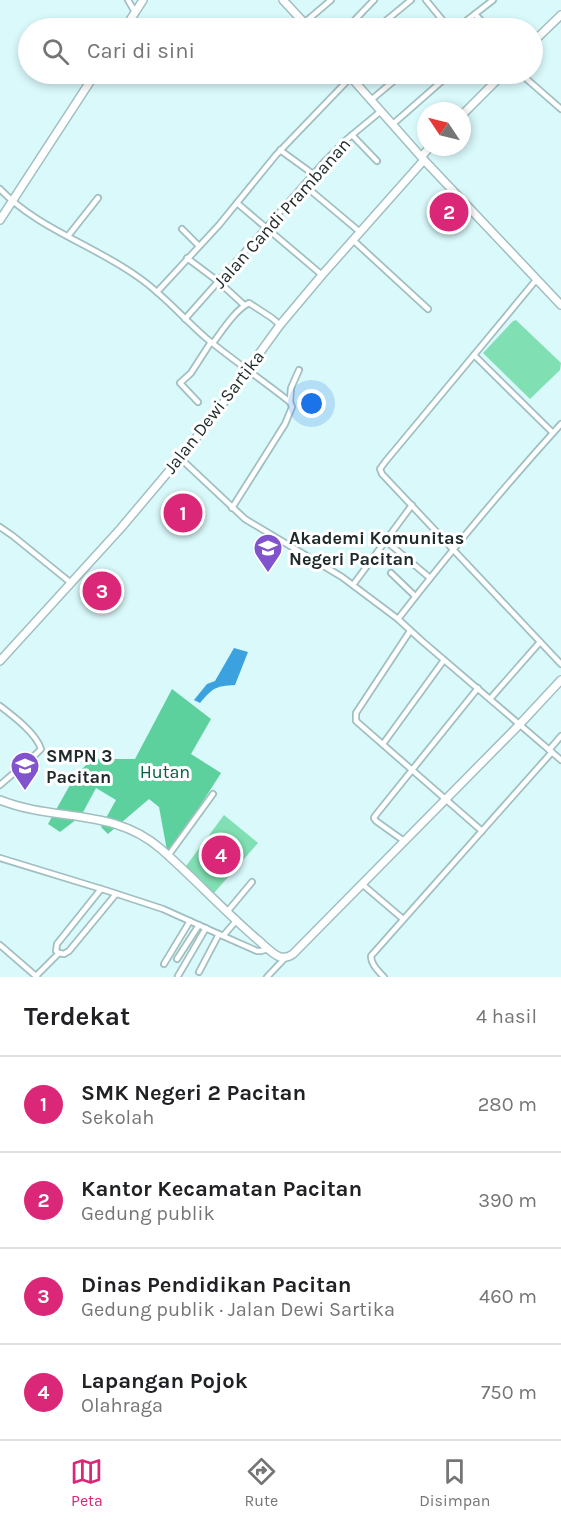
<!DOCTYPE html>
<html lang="id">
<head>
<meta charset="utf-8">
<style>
  body { margin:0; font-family:Karla,sans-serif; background:#f6f6f6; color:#202124 }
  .compass { position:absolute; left:417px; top:102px; width:54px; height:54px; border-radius:50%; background:#fff; box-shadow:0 3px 9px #0003; rotate:305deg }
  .you { position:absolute; left:312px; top:404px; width:21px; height:21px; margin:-15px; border:4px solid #fff; border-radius:50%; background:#1a73e8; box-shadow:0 0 0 9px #1a73e833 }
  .badge { display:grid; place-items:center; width:39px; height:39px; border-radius:50%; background:#db2777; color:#fff; font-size:20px; font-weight:700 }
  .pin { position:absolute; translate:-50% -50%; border:3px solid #fff; box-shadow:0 2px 6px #0006 }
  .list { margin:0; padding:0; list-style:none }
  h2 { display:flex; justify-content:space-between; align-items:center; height:78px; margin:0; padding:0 24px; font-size:26px }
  h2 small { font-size:20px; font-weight:400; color:#757577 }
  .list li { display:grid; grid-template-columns:39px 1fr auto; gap:18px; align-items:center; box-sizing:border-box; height:96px; padding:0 24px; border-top:2px solid #e0e0e0 }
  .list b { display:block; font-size:22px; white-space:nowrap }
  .list p { margin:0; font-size:20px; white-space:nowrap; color:#757577 }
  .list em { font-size:20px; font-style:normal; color:#757577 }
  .icon { flex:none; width:33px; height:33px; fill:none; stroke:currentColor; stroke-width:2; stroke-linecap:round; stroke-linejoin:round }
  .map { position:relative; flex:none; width:561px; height:977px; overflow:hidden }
  .search { position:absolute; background:#fff; box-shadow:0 3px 9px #0003; left:18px; right:18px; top:18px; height:66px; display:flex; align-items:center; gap:15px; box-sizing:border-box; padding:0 21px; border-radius:33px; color:#757577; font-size:22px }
  .sheet { height:462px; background:#fff }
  nav { display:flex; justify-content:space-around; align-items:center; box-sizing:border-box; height:84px; border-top:2px solid #e0e0e0; background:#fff; font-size:16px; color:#757577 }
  nav a { display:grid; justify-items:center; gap:3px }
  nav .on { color:#db2777 }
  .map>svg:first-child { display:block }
  .green { fill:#81e0b3 }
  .forest { fill:#5cd19e }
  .water { fill:#3ba1df }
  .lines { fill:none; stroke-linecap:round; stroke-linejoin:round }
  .street-casing { stroke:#a1bfc0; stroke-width:8 }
  .secondary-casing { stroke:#a1bfc0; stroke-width:10 }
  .street { stroke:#fff; stroke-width:4.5 }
  .secondary { stroke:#fff; stroke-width:7 }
  .labels { text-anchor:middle; stroke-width:6; stroke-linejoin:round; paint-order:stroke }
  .street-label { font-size:18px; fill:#1e2a2b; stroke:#fff }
  .poi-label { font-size:18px; font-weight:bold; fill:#1e2a2b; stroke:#fff; text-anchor:start }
  .park-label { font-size:18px; fill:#006241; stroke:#fff }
</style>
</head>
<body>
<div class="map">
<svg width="561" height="977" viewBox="0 0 561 977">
  <rect width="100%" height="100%" fill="#daf9fb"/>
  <g class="green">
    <polygon points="516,320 561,363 560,370 530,399 483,353 513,321"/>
    <polygon points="224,815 258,843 214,893 186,866"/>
  </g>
  <polygon class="forest" points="172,689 211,719 191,754 221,773 168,856 159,807 149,799 108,834 101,827 116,800 96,788 81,816 60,832 48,824 75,776 92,759 135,759"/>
  <path class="water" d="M234 648 248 652 235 685C215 686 213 688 200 703L194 700 207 684 215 681Z"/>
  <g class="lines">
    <g class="street-casing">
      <g id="street">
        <polyline points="128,0 135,12"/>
        <polyline points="426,0 449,28"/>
        <polyline points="475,14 488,28"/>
        <polyline points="355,21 361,28"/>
        <polyline points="304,23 331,0"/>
        <polyline points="347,28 374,0"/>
        <polyline points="377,28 411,0"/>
        <polyline points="457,28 493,0"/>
        <polyline points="501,28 502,28"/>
        <polyline points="482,74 493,84"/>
        <polyline points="521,74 561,109"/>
        <polyline points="371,100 402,74"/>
        <polyline points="393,124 450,74"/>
        <polyline points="352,135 377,161"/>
        <polyline points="280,150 313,174"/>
        <polyline points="304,185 360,232"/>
        <path d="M0 189C38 229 94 245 138 277 163 294 183 318 206 338 233 360 262 380 290 402L292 407 285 424 232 508"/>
        <polyline points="237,203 322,275"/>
        <polyline points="182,229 199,246"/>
        <polyline points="68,236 98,198"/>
        <polyline points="353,240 428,309"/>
        <polyline points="187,258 219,282 244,305"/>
        <polyline points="536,280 474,355 553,433"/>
        <polyline points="157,292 219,225 276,155 351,77"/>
        <polyline points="185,319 326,160 346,140 381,111"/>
        <path d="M213 343C222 331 236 309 249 303L272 318 280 325"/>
        <polyline points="474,355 385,462 380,469 382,474 561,664"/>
        <polyline points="198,402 180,383 191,373 211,342"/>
        <polyline points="290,402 291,388 299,370"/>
        <polyline points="180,458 245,519 342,577 398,619 422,641 561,760"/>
        <polyline points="0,527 13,536 71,583"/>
        <polyline points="386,541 430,578"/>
        <polyline points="391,573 415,596"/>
        <polyline points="353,585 412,505"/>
        <path d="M398 619C450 552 504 487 561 424"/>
        <polyline points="410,631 356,713 356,721 482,831"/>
        <polyline points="490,699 540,642"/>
        <path d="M0 706C13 716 36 733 41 749L36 754 0 785"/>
        <polyline points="383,744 444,660"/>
        <polyline points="549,750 561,736"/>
        <polyline points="404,841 376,821 374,818 375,816 478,688"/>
        <polyline points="168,856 213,794"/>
        <polyline points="0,858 108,891 163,909 223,936 236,921"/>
        <polyline points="362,884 403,919"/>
        <polyline points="227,912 252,882"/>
        <polyline points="223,936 257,951 261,951 268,949"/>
        <polyline points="0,945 37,977"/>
        <polyline points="59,953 56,951 57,944 101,889"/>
        <polyline points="177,959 199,925"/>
        <polyline points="164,964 190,921"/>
        <polyline points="199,972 219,934"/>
        <polyline points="36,976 59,953 64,954 69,951 116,894"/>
        <polyline points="178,976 206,928"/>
        <polyline points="267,977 286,957"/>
        <path d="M384 977C378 971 371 964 371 956L552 752"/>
      </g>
    </g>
    <g class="secondary-casing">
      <g id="secondary">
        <polyline points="283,0 309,28"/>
        <polyline points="125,28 143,0"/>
        <polyline points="532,43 561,15"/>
        <polyline points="348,74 424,160 561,305"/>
        <polyline points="462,115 503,74"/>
        <polyline points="422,156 430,147"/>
        <polyline points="0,220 95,74"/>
        <polyline points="0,661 121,528 180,458 213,417 280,325 322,275 424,160"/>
        <path d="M0 800C54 822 113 807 161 849 194 878 224 911 258 940 264 945 272 954 280 957 285 958 289 957 293 954L520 724 561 680"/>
      </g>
    </g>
    <use href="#street" class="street"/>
    <use href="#secondary" class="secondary"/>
  </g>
  <defs>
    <g id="university-pin" transform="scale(1.5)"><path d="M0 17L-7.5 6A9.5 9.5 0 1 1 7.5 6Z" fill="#8153cc" stroke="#fff"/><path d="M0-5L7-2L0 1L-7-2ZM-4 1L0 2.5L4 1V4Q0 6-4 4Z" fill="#fff"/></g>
    <g id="school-pin" transform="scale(1.5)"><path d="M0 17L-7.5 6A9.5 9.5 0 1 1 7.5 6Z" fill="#8153cc" stroke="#fff"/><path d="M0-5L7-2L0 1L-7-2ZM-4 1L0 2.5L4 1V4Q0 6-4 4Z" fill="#fff"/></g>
  </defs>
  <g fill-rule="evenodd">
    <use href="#university-pin" x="268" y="548"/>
    <use href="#school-pin" x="25" y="766"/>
  </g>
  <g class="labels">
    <g class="street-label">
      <text transform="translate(282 213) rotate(-48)" y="6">Jalan Candi Prambanan</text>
      <text transform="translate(214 412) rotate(-52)" y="6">Jalan Dewi Sartika</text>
    </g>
    <g class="poi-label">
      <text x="289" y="544">Akademi Komunitas<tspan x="289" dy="21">Negeri Pacitan</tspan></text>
      <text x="46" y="762">SMPN 3<tspan x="46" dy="21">Pacitan</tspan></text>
    </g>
    <g class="park-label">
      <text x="165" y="778">Hutan</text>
    </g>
  </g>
</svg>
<svg class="compass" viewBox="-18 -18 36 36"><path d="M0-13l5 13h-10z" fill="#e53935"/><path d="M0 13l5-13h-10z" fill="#757577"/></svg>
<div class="you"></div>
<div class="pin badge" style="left:183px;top:513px">1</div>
<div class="pin badge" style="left:449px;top:212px">2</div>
<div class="pin badge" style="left:102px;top:591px">3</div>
<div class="pin badge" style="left:221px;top:855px">4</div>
<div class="search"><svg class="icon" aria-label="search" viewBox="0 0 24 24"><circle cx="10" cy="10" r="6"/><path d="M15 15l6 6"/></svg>Cari di sini</div>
</div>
<section class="sheet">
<h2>Terdekat<small>4 hasil</small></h2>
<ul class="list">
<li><span class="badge">1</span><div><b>SMK Negeri 2 Pacitan</b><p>Sekolah</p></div><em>280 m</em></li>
<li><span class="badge">2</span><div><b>Kantor Kecamatan Pacitan</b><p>Gedung publik</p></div><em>390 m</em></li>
<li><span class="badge">3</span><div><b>Dinas Pendidikan Pacitan</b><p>Gedung publik · Jalan Dewi Sartika</p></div><em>460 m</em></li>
<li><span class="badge">4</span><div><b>Lapangan Pojok</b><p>Olahraga</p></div><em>750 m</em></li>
</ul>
</section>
<nav>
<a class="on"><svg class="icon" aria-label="map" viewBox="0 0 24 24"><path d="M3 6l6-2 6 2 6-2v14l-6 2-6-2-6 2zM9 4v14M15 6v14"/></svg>Peta</a>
<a><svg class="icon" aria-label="directions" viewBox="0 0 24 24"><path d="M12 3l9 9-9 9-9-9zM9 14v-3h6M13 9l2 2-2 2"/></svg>Rute</a>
<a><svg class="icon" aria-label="saved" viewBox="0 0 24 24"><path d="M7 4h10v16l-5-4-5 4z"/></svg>Disimpan</a>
</nav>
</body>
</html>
